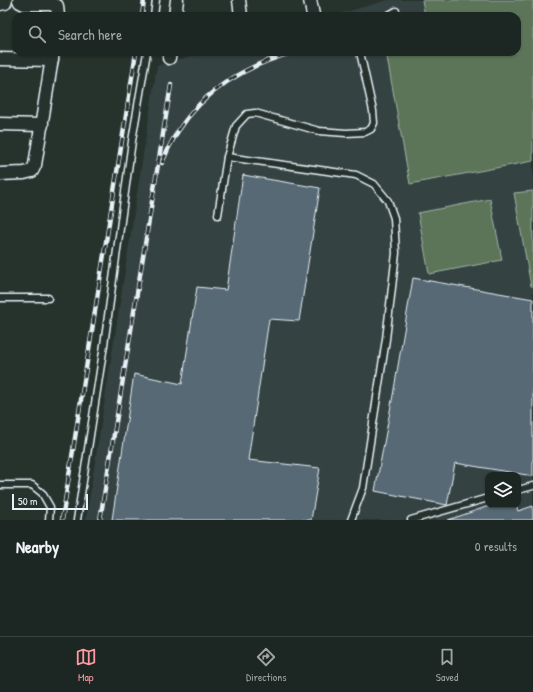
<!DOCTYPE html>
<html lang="en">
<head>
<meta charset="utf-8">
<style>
  body { margin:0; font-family:"Patrick Hand",sans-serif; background:#252e2a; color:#f1f3f6 }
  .controls { position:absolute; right:12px; bottom:12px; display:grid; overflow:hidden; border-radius:8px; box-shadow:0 1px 3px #0004 }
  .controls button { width:36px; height:36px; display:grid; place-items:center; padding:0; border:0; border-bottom:1px solid #3a4340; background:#1c2622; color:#f1f3f6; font:20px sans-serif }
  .scale { position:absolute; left:12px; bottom:10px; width:76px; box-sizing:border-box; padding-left:4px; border:2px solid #e8f1f8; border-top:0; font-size:11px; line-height:14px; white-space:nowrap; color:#e8f1f8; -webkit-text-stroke:3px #26332d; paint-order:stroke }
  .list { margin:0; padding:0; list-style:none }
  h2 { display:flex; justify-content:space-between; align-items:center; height:52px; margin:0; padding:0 16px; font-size:17px }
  h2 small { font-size:13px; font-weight:400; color:#a0a5a5 }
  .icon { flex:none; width:22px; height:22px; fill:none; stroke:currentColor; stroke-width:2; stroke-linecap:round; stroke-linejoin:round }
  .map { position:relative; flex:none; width:533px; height:520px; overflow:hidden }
  .search { position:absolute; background:#1c2622; box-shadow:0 1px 3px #0004; left:12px; right:12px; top:12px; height:44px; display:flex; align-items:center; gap:10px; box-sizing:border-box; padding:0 14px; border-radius:12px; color:#a0a5a5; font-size:15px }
  .sheet { height:116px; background:#1c2622 }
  nav { display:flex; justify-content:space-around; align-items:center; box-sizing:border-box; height:56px; border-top:1px solid #3a4340; background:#1c2622; font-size:11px; color:#a0a5a5 }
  nav a { display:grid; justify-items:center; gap:2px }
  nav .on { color:#ff9aa2 }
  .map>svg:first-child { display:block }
  .built { fill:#354343; fill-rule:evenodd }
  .green { fill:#5c7459; stroke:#a2b2a8 }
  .building { fill:#576975; stroke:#e8f1f8 }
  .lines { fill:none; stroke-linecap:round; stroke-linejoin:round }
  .service-casing { stroke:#e8f1f8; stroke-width:9 }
  .minor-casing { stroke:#e8f1f8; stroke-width:15 }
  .service { stroke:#26332d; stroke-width:6 }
  .minor { stroke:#26332d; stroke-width:12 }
  .rail-casing { stroke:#e8f1f8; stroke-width:4.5 }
  .rail { stroke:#26332d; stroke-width:3; stroke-dasharray:9; stroke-linecap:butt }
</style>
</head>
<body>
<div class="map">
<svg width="533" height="520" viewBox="0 0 533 520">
  <rect width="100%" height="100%" fill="#26332d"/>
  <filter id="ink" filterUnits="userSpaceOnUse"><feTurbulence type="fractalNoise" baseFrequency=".025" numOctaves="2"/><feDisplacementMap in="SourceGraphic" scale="8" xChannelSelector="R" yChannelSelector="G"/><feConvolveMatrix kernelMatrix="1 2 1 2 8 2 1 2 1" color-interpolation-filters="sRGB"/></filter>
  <g filter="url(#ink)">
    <path class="built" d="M388 0H533V520H86L157 66 205 52H517V16H332ZM488 475H518V505H488Z"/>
    <g class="green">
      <polygon points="422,0 533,0 533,161 410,184 386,52 517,52 517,16 425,16"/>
      <polygon points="533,191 533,286 531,286 514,193"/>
      <polygon points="490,199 502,260 429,274 418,213"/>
    </g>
    <g class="building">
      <polygon points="243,175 320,188 299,321 269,319 248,460 320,468 311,520 112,520 134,374 182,384 197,287 226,290"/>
      <polygon points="413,278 533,299 533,476 455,463 447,505 375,491 393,395"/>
      <polygon points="492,505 516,505 518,511 533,506 533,520 448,520"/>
    </g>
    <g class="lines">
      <g class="service-casing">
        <g id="service">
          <polyline points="154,16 156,0"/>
          <polyline points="387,16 396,11"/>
          <polyline points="227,157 356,175 374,184 388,201 394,218 396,253 386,339 363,488 351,520"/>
          <polyline points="218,215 227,157 236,126 247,114 255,113 319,131 346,133 365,132 371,129 374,123 373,111 360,52"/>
          <polyline points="0,298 48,298"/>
          <polyline points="0,485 32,485 42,493 50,507 49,520"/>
          <polyline points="518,490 533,486"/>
          <polyline points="77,520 104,345 132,141 147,52"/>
          <polyline points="411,520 488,498"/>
        </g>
      </g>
      <g class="minor-casing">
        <g id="minor">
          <polyline points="19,0 20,2 24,4 50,4 57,6 58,16"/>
          <polyline points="239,0 241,16"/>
          <polyline points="310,0 313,15"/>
          <polyline points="0,4 5,3 6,0"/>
          <polyline points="175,16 177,0"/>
          <polyline points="169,58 170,52"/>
          <polyline points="0,59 52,60"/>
          <polyline points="0,124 42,125"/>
          <polyline points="0,174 24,173 32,171 35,165 53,52"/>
        </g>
      </g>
      <use href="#service" class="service"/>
      <use href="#minor" class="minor"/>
      <g class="rail-casing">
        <g id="rail">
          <polyline points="142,16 144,0"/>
          <path d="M162 163C185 103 233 69 294 52"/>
          <polyline points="62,520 136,52"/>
          <polyline points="100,520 171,85"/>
        </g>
      </g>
      <use href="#rail" class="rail"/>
    </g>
  </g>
</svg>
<div class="controls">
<button><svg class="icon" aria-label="layers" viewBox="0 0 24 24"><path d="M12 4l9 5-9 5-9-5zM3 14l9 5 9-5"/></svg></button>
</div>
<div class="scale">50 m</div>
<div class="search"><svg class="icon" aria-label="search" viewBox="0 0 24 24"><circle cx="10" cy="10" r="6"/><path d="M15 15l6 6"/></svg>Search here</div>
</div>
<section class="sheet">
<h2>Nearby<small>0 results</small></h2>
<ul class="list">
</ul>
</section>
<nav>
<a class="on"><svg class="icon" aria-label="map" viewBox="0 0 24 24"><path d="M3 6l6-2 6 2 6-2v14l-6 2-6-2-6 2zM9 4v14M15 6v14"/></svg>Map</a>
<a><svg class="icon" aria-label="directions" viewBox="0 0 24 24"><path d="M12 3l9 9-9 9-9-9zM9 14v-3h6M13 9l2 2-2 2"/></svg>Directions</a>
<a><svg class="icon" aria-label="saved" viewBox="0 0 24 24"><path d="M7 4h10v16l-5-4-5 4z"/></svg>Saved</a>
</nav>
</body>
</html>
